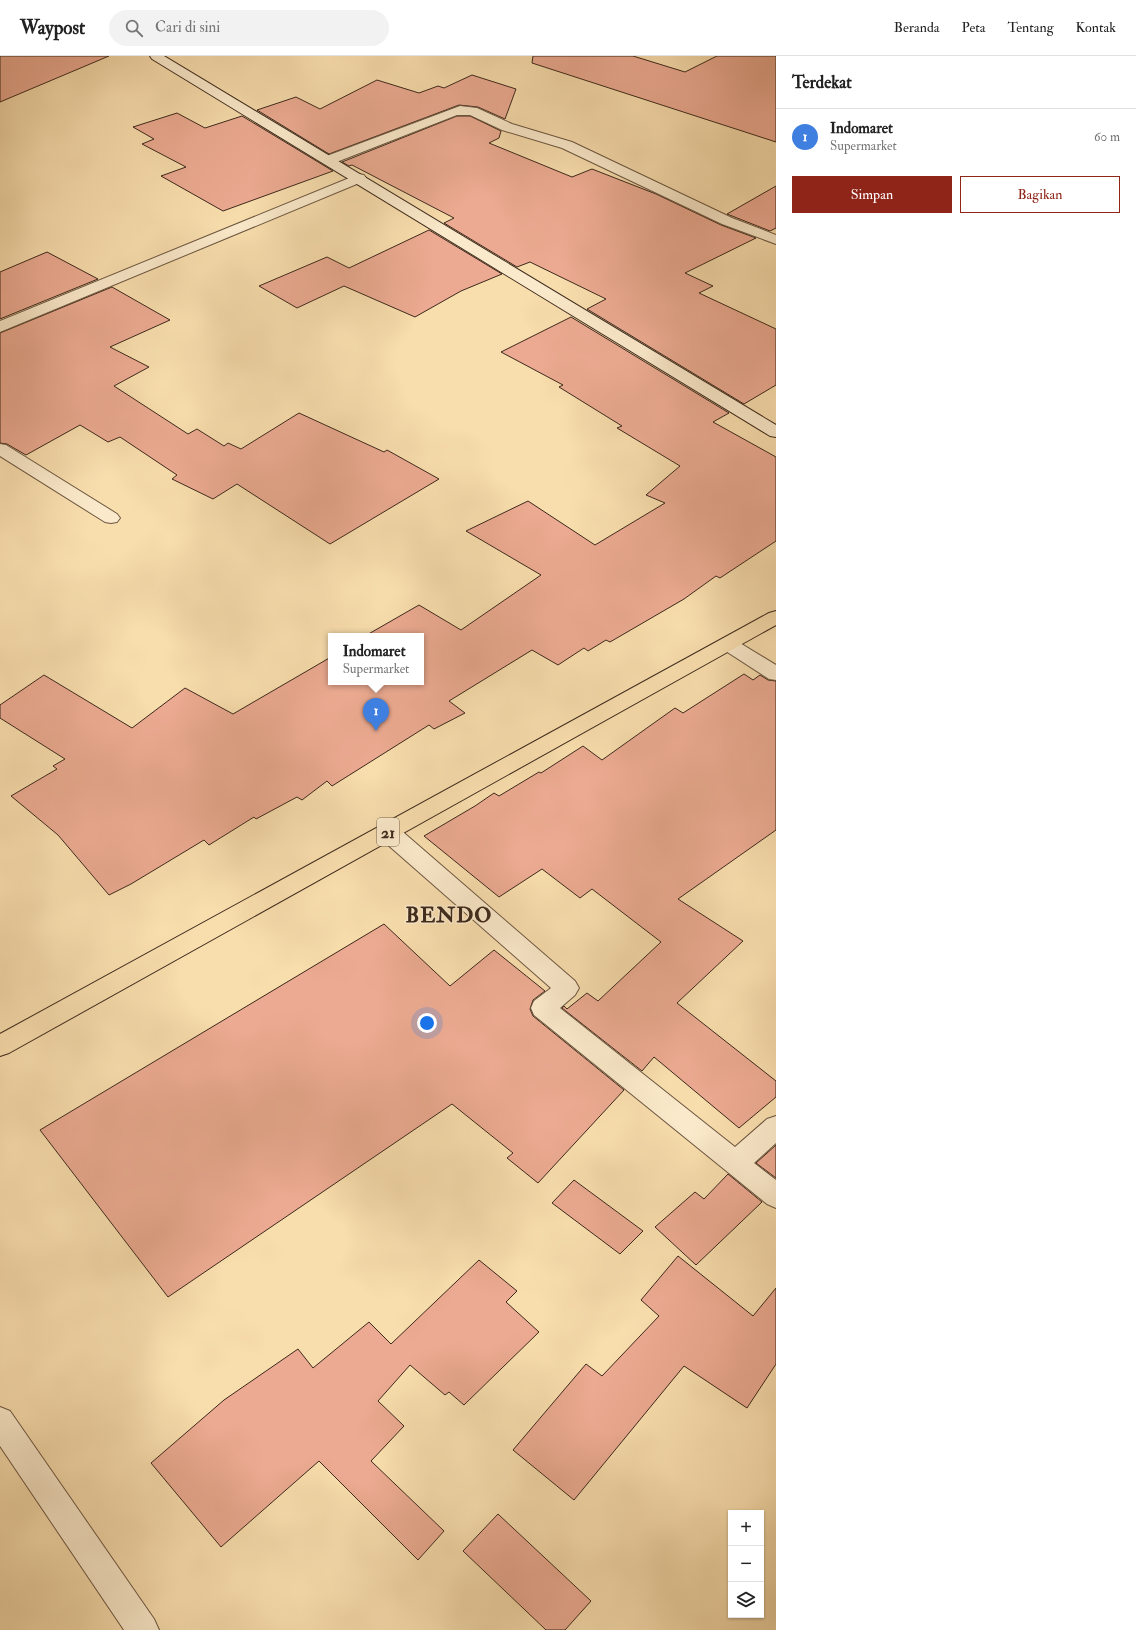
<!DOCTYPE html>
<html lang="id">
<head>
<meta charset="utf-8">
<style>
  body { margin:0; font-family:"IM FELL Double Pica",serif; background:#f2f2f2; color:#222 }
  .controls { position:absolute; right:12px; bottom:12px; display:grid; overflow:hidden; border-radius:0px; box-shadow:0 1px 3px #0004 }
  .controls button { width:36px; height:36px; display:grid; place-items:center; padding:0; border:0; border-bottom:1px solid #e0e0e0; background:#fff; color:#222; font:20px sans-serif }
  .you { position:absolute; left:427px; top:967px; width:14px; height:14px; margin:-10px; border:3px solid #fff; border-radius:50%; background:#1a73e8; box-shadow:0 0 0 6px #1a73e833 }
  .badge { display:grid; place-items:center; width:26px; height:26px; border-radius:50%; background:#8f2418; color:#fff; font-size:13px; font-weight:700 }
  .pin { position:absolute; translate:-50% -33px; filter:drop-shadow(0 1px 2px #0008) }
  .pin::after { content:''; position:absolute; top:21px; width:14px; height:12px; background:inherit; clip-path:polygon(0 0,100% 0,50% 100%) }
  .popup { position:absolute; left:328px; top:577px; width:96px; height:52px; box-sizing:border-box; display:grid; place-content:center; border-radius:0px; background:#fff; filter:drop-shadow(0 1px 3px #0005); font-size:13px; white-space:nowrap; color:#767676 }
  .popup b { font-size:15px; color:#222 }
  .popup::after { content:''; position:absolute; left:50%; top:100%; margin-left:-8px; border:8px solid transparent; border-top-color:#fff }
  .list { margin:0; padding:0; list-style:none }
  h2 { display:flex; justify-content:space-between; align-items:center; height:52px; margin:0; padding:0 16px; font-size:17px }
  h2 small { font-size:13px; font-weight:400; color:#767676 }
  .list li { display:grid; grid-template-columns:26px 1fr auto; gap:12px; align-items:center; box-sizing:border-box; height:56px; padding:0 16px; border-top:1px solid #e0e0e0 }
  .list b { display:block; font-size:15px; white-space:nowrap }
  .list p { margin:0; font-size:13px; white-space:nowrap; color:#767676 }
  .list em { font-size:13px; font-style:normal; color:#767676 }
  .actions { display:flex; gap:8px; padding:12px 16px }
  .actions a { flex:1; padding:9px 0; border:1px solid #8f2418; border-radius:0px; text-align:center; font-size:14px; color:#8f2418 }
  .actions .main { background:#8f2418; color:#fff }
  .icon { flex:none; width:22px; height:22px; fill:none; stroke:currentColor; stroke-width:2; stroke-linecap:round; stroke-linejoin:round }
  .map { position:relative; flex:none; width:776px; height:1574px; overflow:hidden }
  header { display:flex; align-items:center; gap:24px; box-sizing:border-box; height:56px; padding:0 20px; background:#fff; border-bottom:1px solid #e0e0e0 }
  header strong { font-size:19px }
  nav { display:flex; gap:22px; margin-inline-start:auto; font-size:14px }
  .search { width:280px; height:36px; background:#f2f2f2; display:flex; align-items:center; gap:10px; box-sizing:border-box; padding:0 14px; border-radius:22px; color:#767676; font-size:15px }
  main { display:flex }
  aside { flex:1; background:#fff }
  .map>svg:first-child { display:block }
  .building { fill:#ebaa91; stroke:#3d291c }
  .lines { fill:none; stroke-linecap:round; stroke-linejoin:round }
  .street-casing { stroke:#6c5640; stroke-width:2 }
  .secondary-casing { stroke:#3d291c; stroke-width:2 }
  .highway-casing { stroke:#3d291c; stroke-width:2 }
  .street { fill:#fae9ca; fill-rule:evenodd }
  .secondary { fill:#fae9ca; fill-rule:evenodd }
  .highway { fill:#f8ddad; fill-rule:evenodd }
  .labels { text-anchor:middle; stroke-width:3; stroke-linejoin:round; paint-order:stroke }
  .shield { fill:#fae9ca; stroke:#766350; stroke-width:1 }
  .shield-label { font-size:16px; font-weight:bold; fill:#3d291c }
  .district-label { font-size:21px; font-weight:bold; letter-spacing:1px; fill:#3d291c; stroke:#fae9ca }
</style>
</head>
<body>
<header>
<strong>Waypost</strong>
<div class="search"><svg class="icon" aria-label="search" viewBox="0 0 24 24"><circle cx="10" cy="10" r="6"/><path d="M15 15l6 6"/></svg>Cari di sini</div>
<nav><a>Beranda</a><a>Peta</a><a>Tentang</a><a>Kontak</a></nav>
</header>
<main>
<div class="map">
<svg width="776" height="1574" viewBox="0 0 776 1574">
  <rect width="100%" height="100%" fill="#f8ddad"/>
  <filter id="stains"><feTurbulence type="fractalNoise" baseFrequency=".005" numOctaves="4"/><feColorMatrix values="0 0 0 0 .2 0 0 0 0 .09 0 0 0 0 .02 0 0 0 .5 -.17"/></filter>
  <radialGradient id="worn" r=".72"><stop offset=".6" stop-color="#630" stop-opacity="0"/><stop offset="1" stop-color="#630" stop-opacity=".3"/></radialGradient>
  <g class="building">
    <polygon points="0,0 109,0 0,46"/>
    <polygon points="533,0 633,0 685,16 717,0 776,0 776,86 532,7"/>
    <polygon points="472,19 516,33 505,63 478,51 459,49 329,98 257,54 296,41 320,53 377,24 419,37 438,30 444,32"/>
    <polygon points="177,57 205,72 242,60 333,115 223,155 161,120 186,111 142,88 154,83 133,71"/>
    <polygon points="457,60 470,60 501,75 499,82 489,87 572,121 592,113 656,138 721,169 756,182 685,217 713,230 699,237 776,273 776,329 744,348 587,253 606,243 530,206 517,211 444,167 454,162 352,109 349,110 342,106"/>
    <polygon points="776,130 776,172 770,175 727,158"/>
    <polygon points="429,174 502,218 461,235 415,261 344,230 297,252 259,230 327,201 349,212"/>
    <polygon points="47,196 98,223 0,263 0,216"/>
    <polygon points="112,231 170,264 110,291 149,311 114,330 188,378 197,373 224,390 228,387 241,393 299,357 384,396 387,394 439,423 330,488 237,428 213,443 172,423 177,419 120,381 108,386 80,369 26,399 7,388 0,387 0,277"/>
    <polygon points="571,261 729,357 713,366 776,401 776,485 720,522 716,520 684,543 610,586 606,584 588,595 584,592 558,609 532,594 449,645 465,657 434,673 429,669 332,730 327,725 302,744 297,741 256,763 254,761 209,789 204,784 131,828 109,839 58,779 11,740 57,713 53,710 65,703 0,662 0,649 44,619 132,672 185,632 233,658 331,601 331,626 421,626 421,580 365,580 419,549 461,574 541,519 466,475 528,445 595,489 665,447 646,439 680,410 617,372 622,370 559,331 563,329 501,296"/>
    <polygon points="744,618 753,624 760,619 768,624 776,625 776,774 678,843 743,885 677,947 776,1025 776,1041 739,1072 654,1001 642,1015 562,952 564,950 567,953 587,937 598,945 661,886 592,833 580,842 542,813 499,841 424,780 475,750 494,737 499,740 539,716 541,717 583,690 602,704 675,652 683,657"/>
    <polygon points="384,868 450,930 494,894 545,935 533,944 530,953 533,960 624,1034 538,1127 507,1102 513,1097 452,1048 168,1241 40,1074"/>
    <polygon points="776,1089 776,1122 756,1107"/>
    <polygon points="728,1118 762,1146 696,1209 655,1171 695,1136 704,1143"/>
    <polygon points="574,1124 643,1175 620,1198 552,1147"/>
    <polygon points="678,1200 753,1260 776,1232 776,1308 747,1352 684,1310 574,1444 513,1394 586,1308 602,1320 659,1260 641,1244"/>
    <polygon points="479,1204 517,1235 506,1246 539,1276 464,1349 449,1336 445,1339 410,1309 378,1345 404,1370 371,1405 444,1475 418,1504 319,1405 221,1491 151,1407 224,1344 298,1293 313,1312 369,1266 391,1288"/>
    <polygon points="498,1458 591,1545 565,1574 546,1574 463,1495"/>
  </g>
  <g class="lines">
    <g class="street-casing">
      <g id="street">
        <polygon points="460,50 477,52 512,68 572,86 732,162 776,179 776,188 722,168 562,92 502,74 470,59 457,59 334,107 324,107 322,104 324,101"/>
        <polygon points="359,118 364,119 366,122 364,125 0,276 0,265"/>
        <polygon points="0,388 6,389 117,458 120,462 117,466 111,467 105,466 0,400"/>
        <polygon points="728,582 735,584 776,609 776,624 769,623 721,592 718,588 721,584"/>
        <polygon points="388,768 396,770 575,925 579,932 575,939 560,952 735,1091 767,1063 776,1060 776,1087 754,1107 776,1124 776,1152 767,1148 534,959 531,952 534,945 551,932 380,782 377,776 380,770"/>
        <polygon points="0,1351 10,1355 154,1563 159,1574 124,1574 0,1390"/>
      </g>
    </g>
    <g class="secondary-casing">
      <polygon id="secondary" points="150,0 164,0 776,369 776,381 770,380 152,3"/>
    </g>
    <g class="highway-casing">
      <polygon id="highway" points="776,555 776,569 9,997 0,1000 0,978 769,557"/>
    </g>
    <use href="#street" class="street"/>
    <use href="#secondary" class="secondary"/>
    <use href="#highway" class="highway"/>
  </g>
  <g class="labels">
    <rect class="shield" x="377" y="762" width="22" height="28" rx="3"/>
    <g class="shield-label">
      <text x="388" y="782">21</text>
    </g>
    <g class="district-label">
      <text x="449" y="866">BENDO</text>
    </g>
  </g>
  <rect width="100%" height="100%" filter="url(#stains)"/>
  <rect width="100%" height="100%" fill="url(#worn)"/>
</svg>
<div class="controls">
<button>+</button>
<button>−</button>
<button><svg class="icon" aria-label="layers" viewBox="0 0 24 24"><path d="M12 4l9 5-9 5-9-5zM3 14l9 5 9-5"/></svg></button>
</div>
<div class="you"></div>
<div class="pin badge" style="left:376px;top:675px;background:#3f7fe0">1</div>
<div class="popup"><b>Indomaret</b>Supermarket</div>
</div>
<aside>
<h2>Terdekat<small></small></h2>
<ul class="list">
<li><span class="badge" style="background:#3f7fe0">1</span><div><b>Indomaret</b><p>Supermarket</p></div><em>60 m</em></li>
</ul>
<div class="actions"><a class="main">Simpan</a><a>Bagikan</a></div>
</aside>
</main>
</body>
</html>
